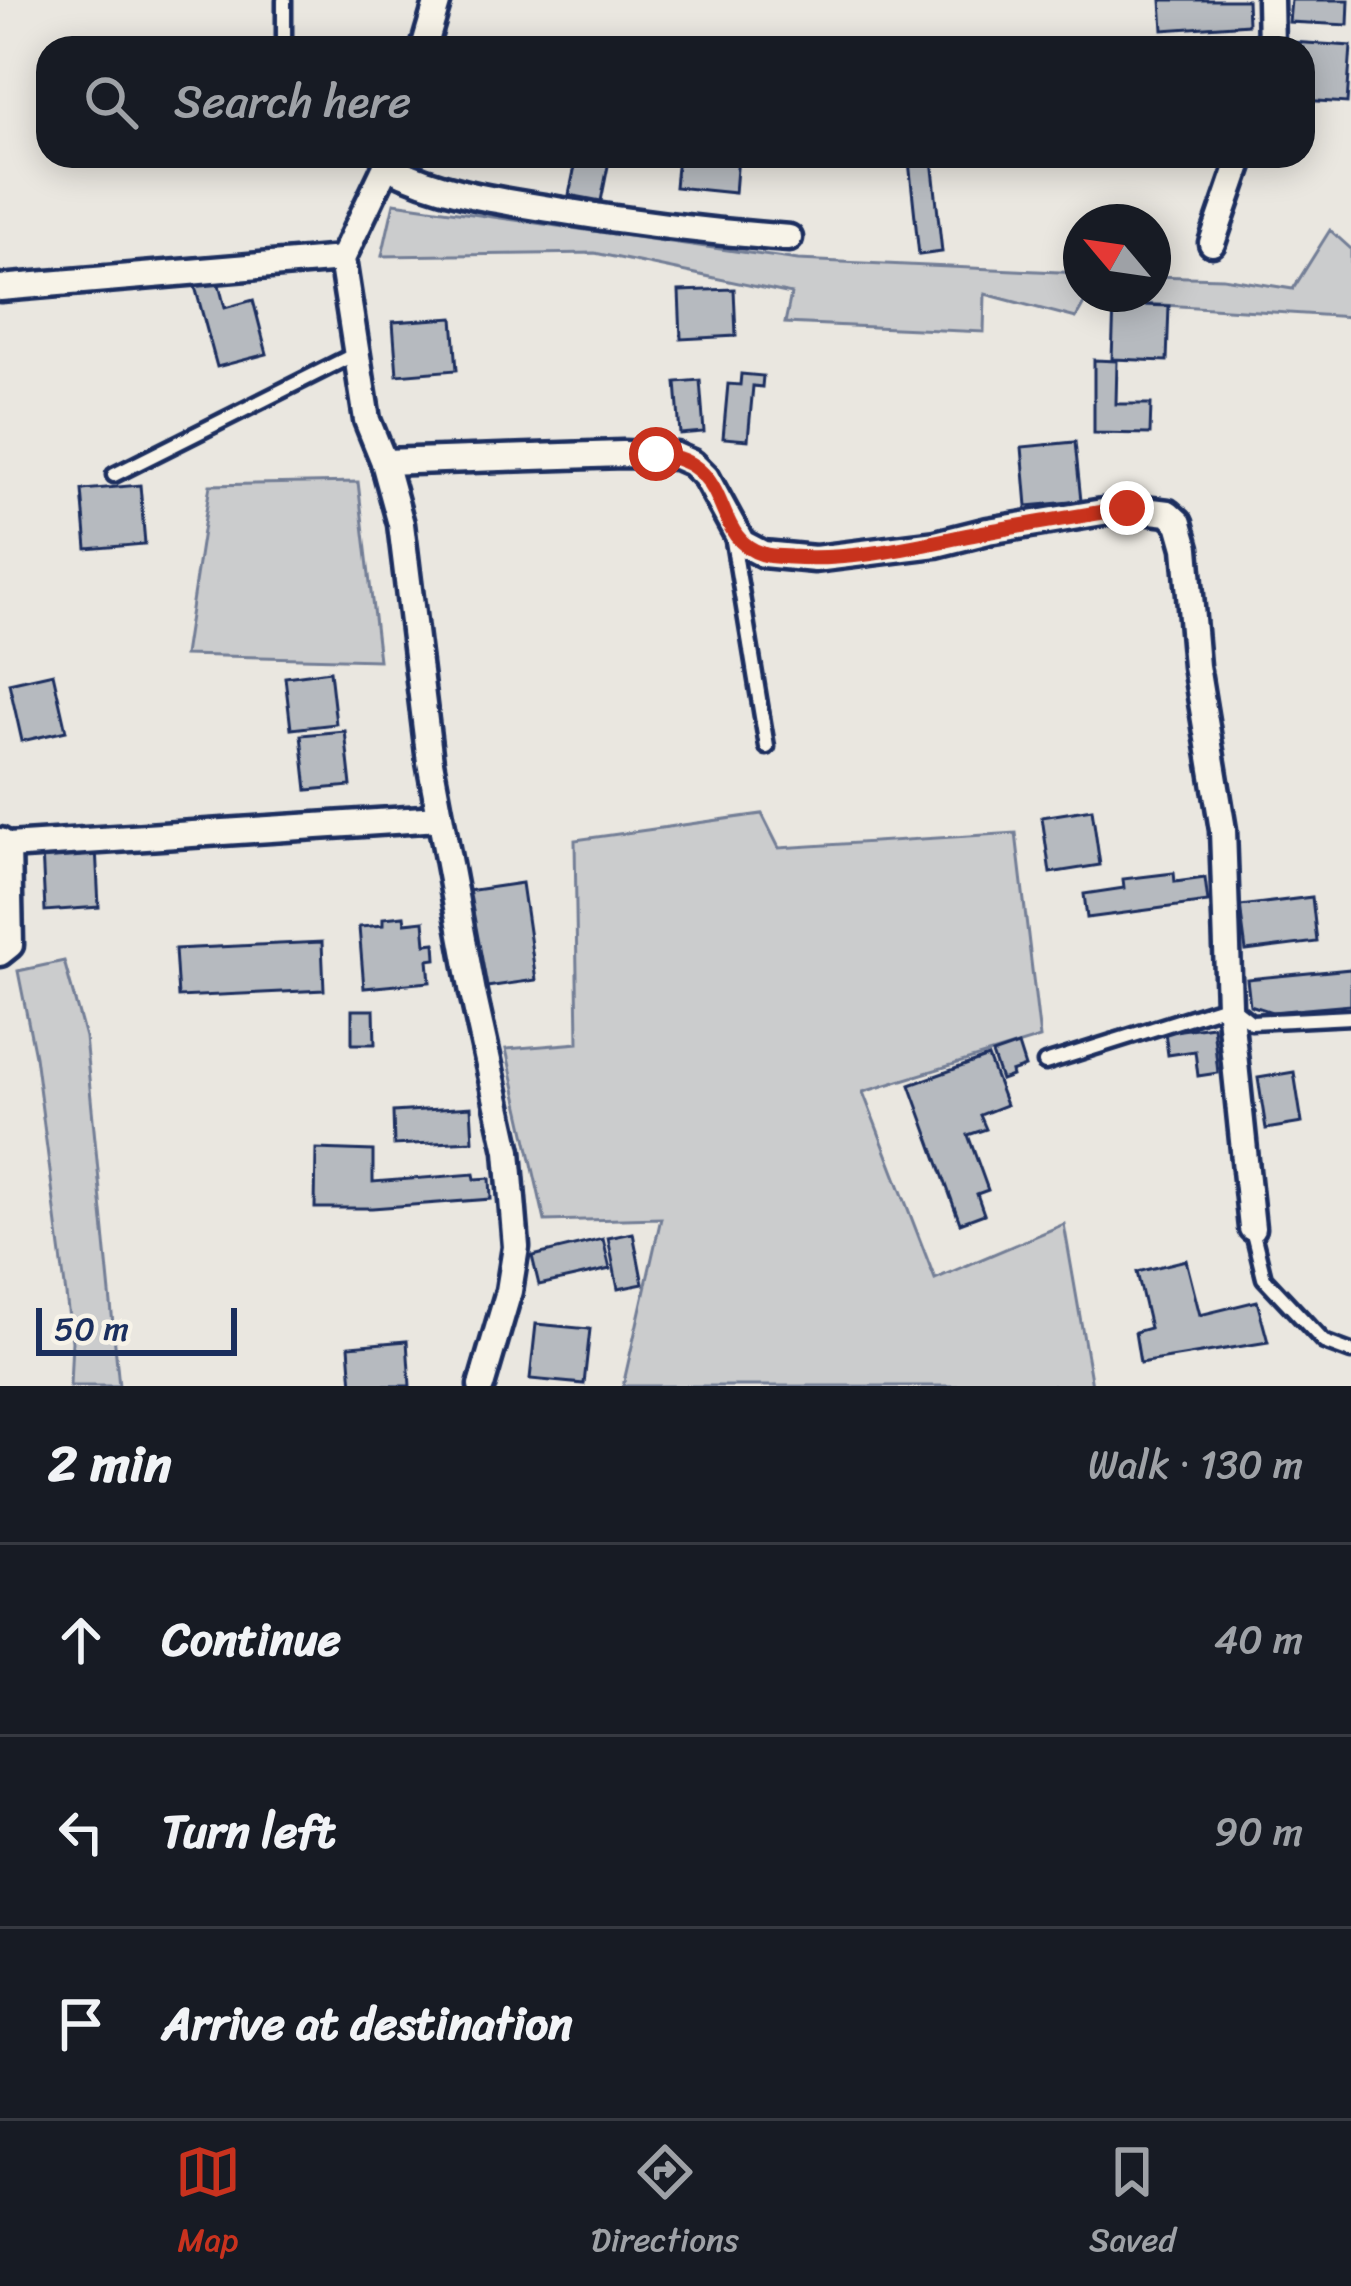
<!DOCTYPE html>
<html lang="en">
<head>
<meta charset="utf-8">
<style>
  body { margin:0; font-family:Sriracha,sans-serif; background:#242831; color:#f1f3f6 }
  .compass { position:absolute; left:1063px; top:204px; width:108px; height:108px; border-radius:50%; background:#171b24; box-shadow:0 6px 30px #0003; rotate:299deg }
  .scale { position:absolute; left:36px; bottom:30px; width:201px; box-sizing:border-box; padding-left:12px; border:6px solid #1b2f5e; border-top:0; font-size:33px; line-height:42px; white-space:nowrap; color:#1b2f5e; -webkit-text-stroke:9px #f7f3e8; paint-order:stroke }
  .stop { position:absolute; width:36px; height:36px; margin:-27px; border:9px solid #c8321e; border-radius:50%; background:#fff }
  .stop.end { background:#c8321e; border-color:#fff; box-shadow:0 3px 12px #0008 }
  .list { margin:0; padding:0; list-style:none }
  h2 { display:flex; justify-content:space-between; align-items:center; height:156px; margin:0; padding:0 48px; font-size:51px }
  h2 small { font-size:39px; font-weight:400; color:#9ea1a6 }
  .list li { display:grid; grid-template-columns:78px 1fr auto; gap:36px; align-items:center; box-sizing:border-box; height:192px; padding:0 48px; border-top:3px solid #363941 }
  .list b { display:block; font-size:45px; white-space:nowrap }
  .list em { font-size:39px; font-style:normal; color:#9ea1a6 }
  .icon { flex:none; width:66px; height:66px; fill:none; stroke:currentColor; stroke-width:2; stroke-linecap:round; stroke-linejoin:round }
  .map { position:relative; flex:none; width:1351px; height:1386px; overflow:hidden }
  .search { position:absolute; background:#171b24; box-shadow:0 6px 30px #0003; left:36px; right:36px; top:36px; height:132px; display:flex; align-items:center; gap:30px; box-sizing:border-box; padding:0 42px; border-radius:36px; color:#9ea1a6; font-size:45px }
  .sheet { height:732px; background:#171b24 }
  nav { display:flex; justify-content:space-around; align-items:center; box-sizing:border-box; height:168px; border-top:3px solid #363941; background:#171b24; font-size:33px; color:#9ea1a6 }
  nav a { display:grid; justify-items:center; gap:6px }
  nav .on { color:#c8321e }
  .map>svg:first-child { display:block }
  .green { fill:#cbcccd; stroke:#737e96; stroke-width:3 }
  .building { fill:#b6babf; stroke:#1b2f5e; stroke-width:3 }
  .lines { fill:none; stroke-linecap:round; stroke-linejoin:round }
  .lane-casing { stroke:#1b2f5e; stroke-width:21 }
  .street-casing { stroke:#1b2f5e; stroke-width:33 }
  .lane { stroke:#f7f3e8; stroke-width:12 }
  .street { stroke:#f7f3e8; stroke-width:24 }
  .route { stroke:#c8321e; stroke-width:15 }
</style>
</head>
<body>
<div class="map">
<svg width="1351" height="1386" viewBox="0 0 1351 1386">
  <rect width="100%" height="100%" fill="#eae7e0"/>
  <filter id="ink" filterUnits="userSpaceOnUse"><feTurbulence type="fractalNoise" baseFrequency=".00833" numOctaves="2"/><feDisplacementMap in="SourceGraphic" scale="24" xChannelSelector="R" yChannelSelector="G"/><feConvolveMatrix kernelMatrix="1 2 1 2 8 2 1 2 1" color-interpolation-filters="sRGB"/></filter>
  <g filter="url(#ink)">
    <g class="green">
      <polygon points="394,203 798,260 1081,273 1081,294 1153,294 1153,276 1223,278 1293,289 1330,230 1351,249 1351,317 1086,300 1076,318 985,294 984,332 785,323 791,294 595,253 382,256"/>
      <polygon points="358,482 379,660 184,655 210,485"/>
      <polygon points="762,814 779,848 1016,833 1040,1038 863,1092 935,1279 1064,1224 1092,1386 623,1386 661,1218 545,1221 506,1049 578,1043 575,840"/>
      <polygon points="64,961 85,1037 119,1386 70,1386 72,1341 35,1056 18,971"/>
    </g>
    <g class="building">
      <polygon points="1161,0 1247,0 1248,24 1163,30"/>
      <polygon points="1291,0 1349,0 1348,25 1289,22"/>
      <polygon points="1291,42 1351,46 1347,103 1303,100 1303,48 1291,48"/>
      <polygon points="577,156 610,156 601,201 569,195"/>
      <polygon points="678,156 738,156 735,193 675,187"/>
      <polygon points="932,159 942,252 919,255 909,161"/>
      <polygon points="216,273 225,308 253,300 267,354 217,367 193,279"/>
      <polygon points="734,289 736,336 681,339 679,291"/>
      <polygon points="1114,304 1169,306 1167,361 1112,359"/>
      <polygon points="453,318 457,370 397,375 393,322"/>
      <polygon points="1094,360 1117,361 1116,404 1151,404 1150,434 1094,433"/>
      <polygon points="741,374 763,376 762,387 753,386 748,440 723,438 728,384 740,385"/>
      <polygon points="700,380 704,432 680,434 676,382"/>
      <polygon points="1075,442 1081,501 1027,506 1022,447"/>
      <polygon points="140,485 145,544 87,549 82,490"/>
      <polygon points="330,671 336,724 291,729 285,677"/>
      <polygon points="53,673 66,731 22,741 9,683"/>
      <polygon points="345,731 351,786 307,790 301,735"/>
      <polygon points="1092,809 1100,865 1050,873 1042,817"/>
      <polygon points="96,847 99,907 45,911 42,850"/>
      <polygon points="1174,873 1175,882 1205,878 1208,902 1087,918 1084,894 1124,888 1123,879"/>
      <polygon points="522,883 536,980 480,988 467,891"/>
      <polygon points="1312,897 1317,942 1246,951 1240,906"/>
      <polygon points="404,916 405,923 424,921 426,944 435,943 436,959 428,960 430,982 364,988 359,927 383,925 383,918"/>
      <polygon points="322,942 324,990 178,997 175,949"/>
      <polygon points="1351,969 1351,1005 1272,1012 1250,1005 1247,979"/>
      <polygon points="352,1010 374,1010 375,1044 352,1044"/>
      <polygon points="1213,1026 1218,1073 1198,1076 1195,1051 1168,1055 1165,1032"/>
      <polygon points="1018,1045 1025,1067 1011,1072 1012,1076 1001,1080 992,1054"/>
      <polygon points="988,1057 1006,1105 980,1115 986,1129 968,1135 988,1190 977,1194 984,1214 960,1223 910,1085"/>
      <polygon points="1294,1072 1302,1123 1266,1129 1258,1078"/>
      <polygon points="471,1107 473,1141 394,1145 393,1112"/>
      <polygon points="316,1149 373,1151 373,1182 474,1174 475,1179 490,1178 491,1199 372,1208 315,1208"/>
      <polygon points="633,1233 643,1284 618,1289 608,1238"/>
      <polygon points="603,1239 610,1269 539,1285 532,1256"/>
      <polygon points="1186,1260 1200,1315 1257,1301 1268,1342 1140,1363 1135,1332 1150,1328 1137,1272"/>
      <polygon points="536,1324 590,1329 584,1384 530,1379"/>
      <polygon points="407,1341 410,1386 352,1386 349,1346"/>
    </g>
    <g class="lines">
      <g class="lane-casing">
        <g id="lane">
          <polyline points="284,48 284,0"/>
          <polyline points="114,475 357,353"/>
          <polyline points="733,541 767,747"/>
          <polyline points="1045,1063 1229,1005 1251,1022 1351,1017"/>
          <polyline points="1252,1229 1264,1278 1324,1342 1351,1352"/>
        </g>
      </g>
      <g class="street-casing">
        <g id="street">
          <polyline points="1270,0 1271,48"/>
          <polyline points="424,48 438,0"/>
          <polyline points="391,156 342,259 367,420 384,462 401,524 430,762 473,993 508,1151 516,1247 509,1291 481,1386"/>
          <path d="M387 166C440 193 499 201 557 210 635 223 711 232 789 238"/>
          <polyline points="1212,243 1242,156"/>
          <polyline points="0,288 342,259"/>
          <polyline points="384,462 623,454 676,456 692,463 706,477 742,543 763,554 815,559 936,544 988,531 1127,508 1168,513 1179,523 1186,548 1196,666 1223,830 1229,1005 1252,1228"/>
          <polyline points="0,841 8,846 10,945 0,953"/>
          <polyline points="8,846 439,818"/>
        </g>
      </g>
      <use href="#lane" class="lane"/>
      <use href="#street" class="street"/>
    </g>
  </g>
  <g class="lines" filter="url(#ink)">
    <path class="route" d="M656 454C738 462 707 537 763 554 771 557 782 556 790 557 858 562 925 543 991 531 1036 523 1081 516 1127 508"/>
  </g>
</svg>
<svg class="compass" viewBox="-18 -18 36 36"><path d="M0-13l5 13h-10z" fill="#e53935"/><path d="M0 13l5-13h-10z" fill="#9ea1a6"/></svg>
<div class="scale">50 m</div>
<div class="stop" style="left:656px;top:454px"></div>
<div class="stop end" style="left:1127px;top:508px"></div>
<div class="search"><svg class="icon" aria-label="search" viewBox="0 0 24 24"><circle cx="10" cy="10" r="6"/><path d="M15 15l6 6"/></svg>Search here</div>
</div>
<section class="sheet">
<h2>2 min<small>Walk · 130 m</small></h2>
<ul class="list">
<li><svg class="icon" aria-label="ahead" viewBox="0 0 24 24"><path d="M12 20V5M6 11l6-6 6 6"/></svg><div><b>Continue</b></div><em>40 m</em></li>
<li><svg class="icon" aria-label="left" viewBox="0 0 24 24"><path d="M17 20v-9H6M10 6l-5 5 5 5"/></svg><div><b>Turn left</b></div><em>90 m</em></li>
<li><svg class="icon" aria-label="arrive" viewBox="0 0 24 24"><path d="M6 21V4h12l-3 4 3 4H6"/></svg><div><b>Arrive at destination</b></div></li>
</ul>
</section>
<nav>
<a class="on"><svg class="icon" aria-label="map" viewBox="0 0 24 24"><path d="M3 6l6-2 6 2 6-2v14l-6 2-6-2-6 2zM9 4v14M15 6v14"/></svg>Map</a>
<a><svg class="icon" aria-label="directions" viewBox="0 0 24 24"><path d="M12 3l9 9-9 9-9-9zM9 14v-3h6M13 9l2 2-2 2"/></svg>Directions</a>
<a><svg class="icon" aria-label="saved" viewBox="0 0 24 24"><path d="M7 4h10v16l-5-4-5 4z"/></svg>Saved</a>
</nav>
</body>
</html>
